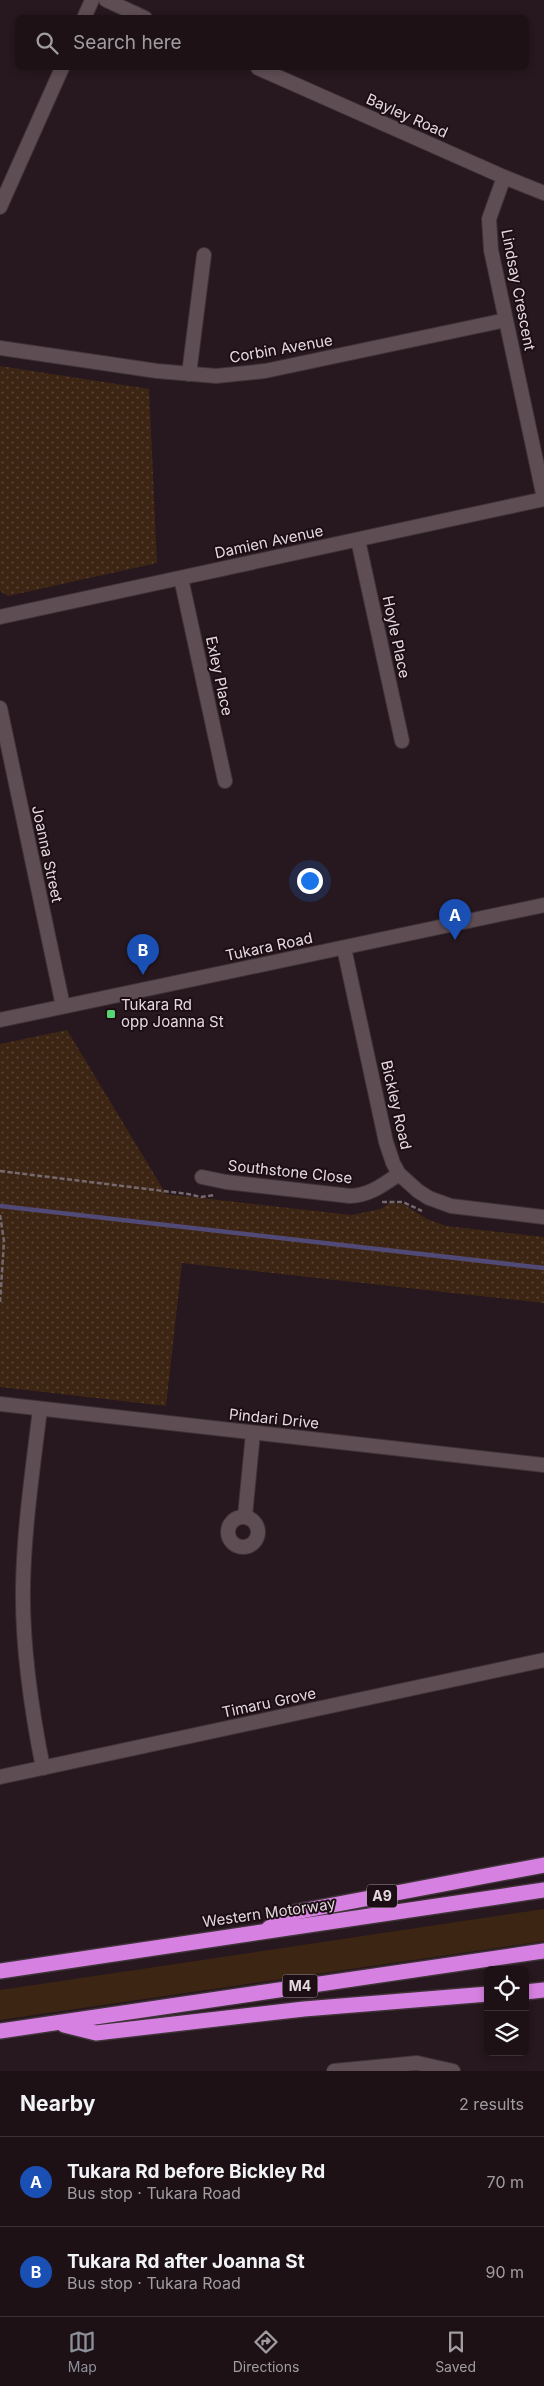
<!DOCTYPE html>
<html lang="en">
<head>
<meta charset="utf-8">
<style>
  body { margin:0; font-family:Inter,sans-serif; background:#251a1f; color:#f1f3f6 }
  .controls { position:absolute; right:15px; bottom:15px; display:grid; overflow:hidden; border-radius:8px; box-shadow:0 2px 8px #0003 }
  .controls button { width:45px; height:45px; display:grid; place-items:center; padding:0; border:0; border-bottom:1px solid #3b3135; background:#1d1116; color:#f1f3f6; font:25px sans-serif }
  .you { position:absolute; left:309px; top:880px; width:18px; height:18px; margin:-12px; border:4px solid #fff; border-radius:50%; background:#1a73e8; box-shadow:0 0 0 8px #1a73e833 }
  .badge { display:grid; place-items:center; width:32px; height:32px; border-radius:50%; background:#8c9099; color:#fff; font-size:16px; font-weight:700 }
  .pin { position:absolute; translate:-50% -41px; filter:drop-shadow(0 1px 2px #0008) }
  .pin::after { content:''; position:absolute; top:26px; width:18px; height:15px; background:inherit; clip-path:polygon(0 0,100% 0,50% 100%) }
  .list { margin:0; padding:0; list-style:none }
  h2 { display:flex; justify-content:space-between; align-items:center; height:65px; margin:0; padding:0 20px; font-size:21px }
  h2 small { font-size:16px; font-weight:400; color:#a09da1 }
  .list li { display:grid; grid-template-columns:32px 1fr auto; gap:15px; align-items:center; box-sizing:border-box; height:90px; padding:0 20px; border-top:1px solid #3b3135 }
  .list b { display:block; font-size:19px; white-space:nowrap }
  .list p { margin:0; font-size:16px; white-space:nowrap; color:#a09da1 }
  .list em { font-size:16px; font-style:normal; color:#a09da1 }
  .icon { flex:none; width:28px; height:28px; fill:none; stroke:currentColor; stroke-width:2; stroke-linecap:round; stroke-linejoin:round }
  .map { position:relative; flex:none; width:544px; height:2071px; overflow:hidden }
  .search { position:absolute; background:#1d1116; box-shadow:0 2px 8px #0003; left:15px; right:15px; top:15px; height:55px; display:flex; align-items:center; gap:12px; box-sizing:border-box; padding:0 18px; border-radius:8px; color:#a09da1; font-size:19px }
  .sheet { height:245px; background:#1d1116 }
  nav { display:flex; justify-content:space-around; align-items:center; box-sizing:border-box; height:70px; border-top:1px solid #3b3135; background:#1d1116; font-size:14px; color:#a09da1 }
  nav a { display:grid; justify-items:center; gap:2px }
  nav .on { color:#8c9099 }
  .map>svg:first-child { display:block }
  .grass { fill:#3d2514 }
  .park { fill:url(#park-dots) }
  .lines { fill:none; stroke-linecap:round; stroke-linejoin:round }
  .stream { stroke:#514976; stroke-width:4.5 }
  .minor-casing { stroke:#3e3337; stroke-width:16 }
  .tertiary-casing { stroke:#3e3337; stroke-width:16 }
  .motorway-casing { stroke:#3e3337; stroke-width:18 }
  .path { stroke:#76696e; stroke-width:2.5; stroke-dasharray:5 2.5; stroke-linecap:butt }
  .minor { stroke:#5f4d54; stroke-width:14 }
  .tertiary { stroke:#5f4d54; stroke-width:14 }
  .motorway { stroke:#d681e2; stroke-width:15 }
  .poi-dot { fill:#57d570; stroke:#1d0e15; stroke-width:2 }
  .labels { text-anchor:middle; stroke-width:4; stroke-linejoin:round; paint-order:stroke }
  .shield { fill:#1d0e15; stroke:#a89ca1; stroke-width:1 }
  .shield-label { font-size:14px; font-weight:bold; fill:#e4d9dd }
  .street-label { font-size:15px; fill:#e4d9dd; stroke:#1d0e15 }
  .poi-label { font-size:15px; fill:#e4d9dd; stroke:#1d0e15; text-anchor:start }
</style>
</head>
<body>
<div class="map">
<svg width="544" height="2071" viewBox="0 0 544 2071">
  <defs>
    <pattern id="park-dots" width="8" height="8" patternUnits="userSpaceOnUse" patternTransform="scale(1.25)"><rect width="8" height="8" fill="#3d2514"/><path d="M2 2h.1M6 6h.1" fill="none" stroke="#594436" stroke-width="1.8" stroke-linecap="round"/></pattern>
  </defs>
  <rect width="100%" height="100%" fill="#27171e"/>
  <polygon class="grass" points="544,1909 544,1941 0,2020 0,1990"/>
  <g class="park">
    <polygon points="0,366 149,389 157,563 8,596 0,591"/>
    <polygon points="67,1030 166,1194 351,1215 381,1209 389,1203 403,1204 427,1219 446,1226 544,1237 544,1303 182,1263 166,1406 0,1387 0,1044"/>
  </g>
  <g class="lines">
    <polyline class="stream" points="0,1206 544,1268"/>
    <g class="minor-casing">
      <g id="minor">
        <polyline points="106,0 145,18"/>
        <polyline points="84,18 92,0"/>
        <polyline points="258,68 504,177 544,193"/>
        <polyline points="504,177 489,219 491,250 544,498"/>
        <polyline points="0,207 62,68"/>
        <polyline points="0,348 157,371 216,376 265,371 506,320"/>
        <polyline points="189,374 204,255"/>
        <polyline points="358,540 402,741"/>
        <polyline points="181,578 225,781"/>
        <polyline points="0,617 544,499"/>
        <polyline points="0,708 63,1006"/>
        <polyline points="344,948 386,1142 393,1163 399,1174 418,1191 429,1198 451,1206 544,1217"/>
        <path d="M202 1177 226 1182 350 1196C370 1195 383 1185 399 1174"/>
        <polyline points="0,1404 544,1465"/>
        <path d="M40 1409C33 1468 24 1527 23 1587 22 1648 31 1708 43 1768"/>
        <polyline points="245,1516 253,1433"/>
        <circle cx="243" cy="1532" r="15"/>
        <polyline points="0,1777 544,1660"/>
        <polyline points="334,2071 417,2063 453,2071"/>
      </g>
    </g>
    <g class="tertiary-casing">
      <polyline id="tertiary" points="0,1020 544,905"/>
    </g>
    <g class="motorway-casing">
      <g id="motorway">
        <polyline points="269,1928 296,1912 544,1865"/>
        <polyline points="0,1971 544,1890"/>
        <polyline points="525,1992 544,1990"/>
        <polyline points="64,2025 96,2033 304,2009 488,1994"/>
        <polyline points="0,2031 544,1951"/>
      </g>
    </g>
    <g class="path">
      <polyline points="0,1171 188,1194 201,1197 215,1195"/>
      <polyline points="382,1202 403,1202 422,1211"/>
      <polyline points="0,1215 4,1241 0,1303"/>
    </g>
    <use href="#minor" class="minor"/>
    <use href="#tertiary" class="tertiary"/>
    <use href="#motorway" class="motorway"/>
  </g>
  <rect class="poi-dot" x="106" y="1009" width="10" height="10" rx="2.5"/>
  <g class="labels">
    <g class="shield">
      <rect x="367" y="1884.5" width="30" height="23" rx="4"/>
      <rect x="282.5" y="1974.5" width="35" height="23" rx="4"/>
    </g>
    <g class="shield-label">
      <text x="382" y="1901">A9</text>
      <text x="300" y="1991">M4</text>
    </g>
    <g class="street-label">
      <text transform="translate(407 116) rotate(24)" y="5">Bayley Road</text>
      <text transform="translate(518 290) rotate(79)" y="5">Lindsay Crescent</text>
      <text transform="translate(281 349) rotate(-10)" y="5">Corbin Avenue</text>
      <text transform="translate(269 542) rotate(-12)" y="5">Damien Avenue</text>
      <text transform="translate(396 637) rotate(78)" y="5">Hoyle Place</text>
      <text transform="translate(219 676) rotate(78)" y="5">Exley Place</text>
      <text transform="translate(47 854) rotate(78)" y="5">Joanna Street</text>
      <text transform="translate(269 947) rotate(-12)" y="5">Tukara Road</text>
      <text transform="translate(396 1105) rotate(77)" y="5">Bickley Road</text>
      <text transform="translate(290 1172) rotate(6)" y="5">Southstone Close</text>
      <text transform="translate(274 1419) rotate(6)" y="5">Pindari Drive</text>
      <text transform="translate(269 1703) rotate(-12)" y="5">Timaru Grove</text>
      <text transform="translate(269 1913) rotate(-8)" y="5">Western Motorway</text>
    </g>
    <g class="poi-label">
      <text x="121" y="1010">Tukara Rd<tspan x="121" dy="17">opp Joanna St</tspan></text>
    </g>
  </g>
</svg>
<div class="controls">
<button><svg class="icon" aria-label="locate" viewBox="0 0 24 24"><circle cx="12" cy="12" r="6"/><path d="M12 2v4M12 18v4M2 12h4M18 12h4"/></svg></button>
<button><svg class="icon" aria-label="layers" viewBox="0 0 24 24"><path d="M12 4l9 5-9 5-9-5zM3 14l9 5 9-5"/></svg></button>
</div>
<div class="you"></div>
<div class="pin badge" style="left:455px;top:940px;background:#1a4fb4">A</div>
<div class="pin badge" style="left:143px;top:975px;background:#1a4fb4">B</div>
<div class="search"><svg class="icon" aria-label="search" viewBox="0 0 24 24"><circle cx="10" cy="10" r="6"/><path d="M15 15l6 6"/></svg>Search here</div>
</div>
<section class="sheet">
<h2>Nearby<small>2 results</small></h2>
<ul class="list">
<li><span class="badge" style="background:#1a4fb4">A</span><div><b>Tukara Rd before Bickley Rd</b><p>Bus stop · Tukara Road</p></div><em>70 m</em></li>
<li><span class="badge" style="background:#1a4fb4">B</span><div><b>Tukara Rd after Joanna St</b><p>Bus stop · Tukara Road</p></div><em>90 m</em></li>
</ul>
</section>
<nav>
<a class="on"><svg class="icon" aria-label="map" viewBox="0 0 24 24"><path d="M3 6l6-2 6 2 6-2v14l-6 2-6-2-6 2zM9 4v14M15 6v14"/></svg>Map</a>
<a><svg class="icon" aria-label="directions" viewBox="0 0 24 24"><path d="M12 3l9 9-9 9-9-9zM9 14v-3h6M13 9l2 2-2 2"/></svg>Directions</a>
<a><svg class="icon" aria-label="saved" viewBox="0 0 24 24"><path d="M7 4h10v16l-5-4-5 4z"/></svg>Saved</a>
</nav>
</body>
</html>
